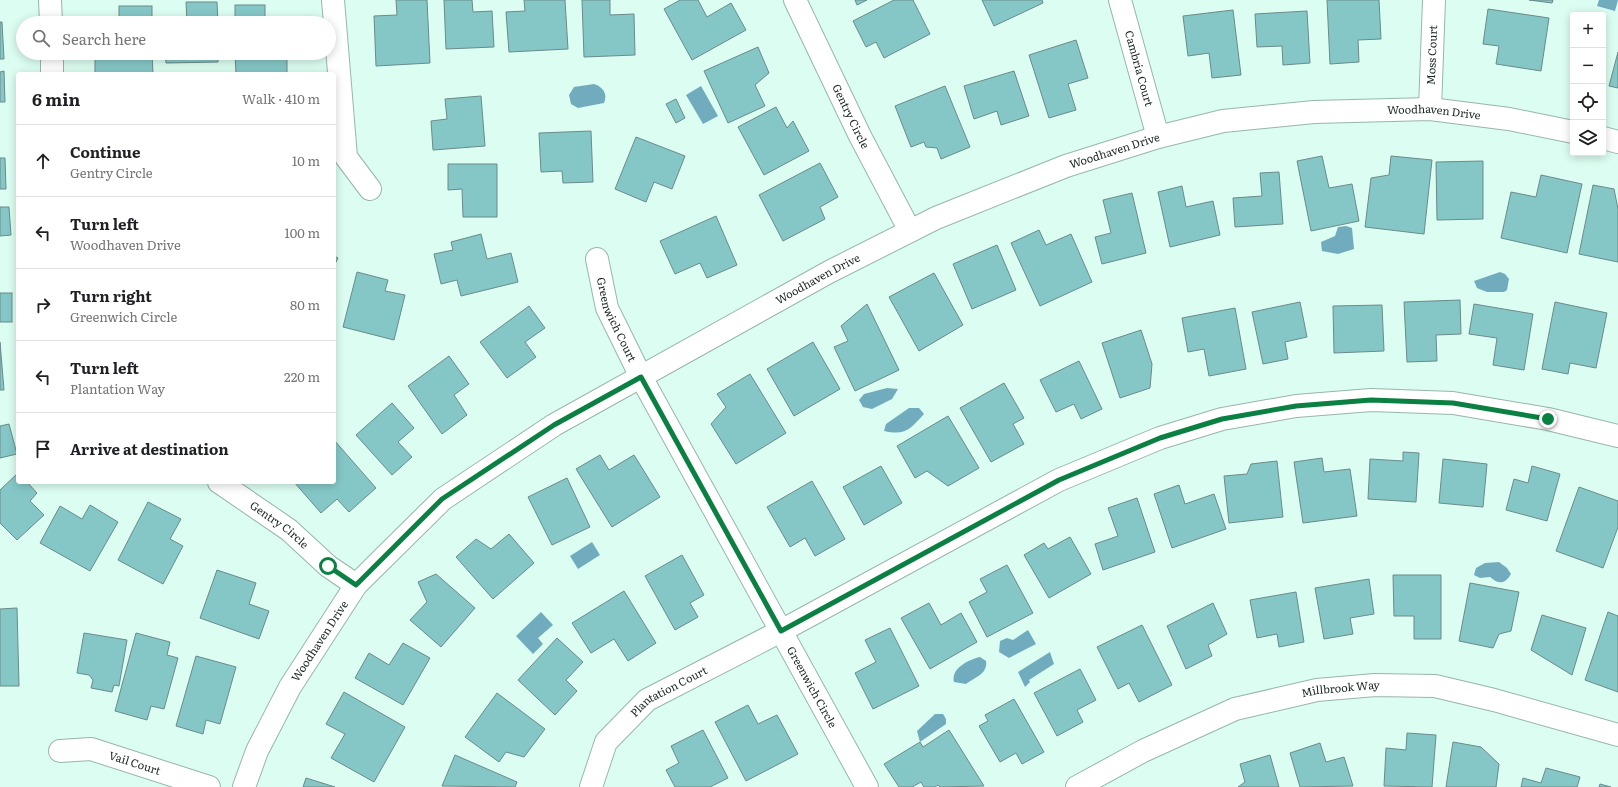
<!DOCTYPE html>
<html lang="en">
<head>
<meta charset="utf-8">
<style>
  body { margin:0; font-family:Literata,serif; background:#f6f6f6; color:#202124 }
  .controls { position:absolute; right:12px; top:12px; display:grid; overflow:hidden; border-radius:4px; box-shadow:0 2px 10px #0003 }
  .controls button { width:36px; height:36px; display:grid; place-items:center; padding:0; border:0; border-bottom:1px solid #e0e0e0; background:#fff; color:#202124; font:20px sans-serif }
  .stop { position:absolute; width:12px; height:12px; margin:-9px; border:3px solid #0b8043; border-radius:50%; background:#fff }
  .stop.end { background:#0b8043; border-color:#fff; box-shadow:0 1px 4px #0008 }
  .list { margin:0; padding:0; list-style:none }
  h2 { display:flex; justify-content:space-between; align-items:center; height:52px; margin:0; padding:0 16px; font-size:17px }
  h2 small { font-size:13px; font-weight:400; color:#757577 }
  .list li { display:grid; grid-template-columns:26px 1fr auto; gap:12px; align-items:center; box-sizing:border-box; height:72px; padding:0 16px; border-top:1px solid #e0e0e0 }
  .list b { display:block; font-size:15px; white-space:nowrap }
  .list p { margin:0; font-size:13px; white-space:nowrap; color:#757577 }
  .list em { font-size:13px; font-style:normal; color:#757577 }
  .icon { flex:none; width:22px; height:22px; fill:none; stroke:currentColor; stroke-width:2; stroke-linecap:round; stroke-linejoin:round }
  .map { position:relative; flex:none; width:1618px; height:787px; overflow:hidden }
  .search { position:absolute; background:#fff; box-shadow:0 2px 10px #0003; left:16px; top:16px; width:320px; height:44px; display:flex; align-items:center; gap:10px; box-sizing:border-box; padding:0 14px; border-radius:22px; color:#757577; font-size:15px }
  .panel { position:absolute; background:#fff; box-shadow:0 2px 10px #0003; left:16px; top:72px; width:320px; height:412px; border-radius:4px }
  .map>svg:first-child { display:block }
  .water { fill:#70acbd }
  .building { fill:#85c7c7; stroke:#6a8b8a }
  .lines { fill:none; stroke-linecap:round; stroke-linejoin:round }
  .minor-casing { stroke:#97b6ab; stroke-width:24 }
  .minor { stroke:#fff; stroke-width:22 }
  .route { stroke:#0b8043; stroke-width:5 }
  .labels { text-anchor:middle; stroke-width:4; stroke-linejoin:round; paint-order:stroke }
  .street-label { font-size:11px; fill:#192521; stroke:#fff }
</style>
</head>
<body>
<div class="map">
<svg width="1618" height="787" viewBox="0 0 1618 787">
  <rect width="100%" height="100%" fill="#dcfdf1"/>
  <g class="water">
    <polygon points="1599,0 1618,0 1615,11 1597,6"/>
    <path d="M594 84C603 87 608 94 604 103L578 108 571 104 569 95 574 87Z"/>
    <polygon points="701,86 718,116 703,124 686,95"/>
    <polygon points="1346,226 1352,228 1354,249 1338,254 1322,251 1321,242 1335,236 1338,227"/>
    <polygon points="1500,272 1505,274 1509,279 1507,290 1504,292 1487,292 1477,288 1474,281"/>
    <polygon points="887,388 898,389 892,399 872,409 863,407 859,400 864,394"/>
    <path d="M909 408H919L924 414C910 429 906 436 884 431L886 424Z"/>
    <polygon points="592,542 600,555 578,569 570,556"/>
    <path d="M1499 562 1507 568 1511 574C1505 584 1499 585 1490 577L1480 578 1474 575 1476 568 1485 563Z"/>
    <polygon points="541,612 553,625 538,638 543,644 533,654 516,636"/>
    <polygon points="1028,630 1036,644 1009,658 999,652 1000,641 1007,638 1013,640"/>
    <polygon points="1050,652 1054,664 1029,680 1030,682 1025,687 1018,672"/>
    <path d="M980 657 986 661C988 674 975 677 966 684L954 682C951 668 968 660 980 657Z"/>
    <polygon points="935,714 943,714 946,719 946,724 920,742 917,731"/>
  </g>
  <g class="building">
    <polygon points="396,0 427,0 430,63 376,66 374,16 397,15"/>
    <polygon points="444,0 472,0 473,12 492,11 494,47 446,49"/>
    <polygon points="524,0 565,0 568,49 509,52 506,12 525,11"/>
    <polygon points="582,0 610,0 610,15 634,14 635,55 584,57"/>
    <polygon points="680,0 698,0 707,17 731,3 746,30 692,60 664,9"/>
    <polygon points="855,0 867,0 857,5"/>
    <polygon points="894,0 913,0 930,34 884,58 876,42 866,47 853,21"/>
    <polygon points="982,0 1042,0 1043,3 994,26"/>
    <polygon points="1327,0 1379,0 1381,39 1358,40 1359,62 1330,64"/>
    <polygon points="1529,0 1553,0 1552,3"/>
    <polygon points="186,2 217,2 218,23 187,23"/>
    <rect x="235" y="5" width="30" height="18"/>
    <rect x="119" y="6" width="33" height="17"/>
    <polygon points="1488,9 1549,18 1541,71 1496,64 1499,46 1483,44"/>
    <polygon points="1233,10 1241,75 1212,78 1209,53 1188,56 1183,16"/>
    <polygon points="1307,11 1310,63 1283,65 1282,46 1257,47 1255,14"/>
    <polygon points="0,22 2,22 4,59 0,59"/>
    <polygon points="1076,40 1088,78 1068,84 1076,110 1049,118 1029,55"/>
    <polygon points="758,47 769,73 755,85 765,106 728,123 704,71"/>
    <polygon points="1618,52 1618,88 1609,86"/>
    <polygon points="95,53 152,53 153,74 95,74"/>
    <polygon points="165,53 218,53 218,62 166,63"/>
    <polygon points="235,53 287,53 287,74 236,74"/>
    <polygon points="4,71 5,102 0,102 0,72"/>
    <polygon points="1014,71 1029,116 1001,125 997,111 974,119 964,86"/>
    <polygon points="945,86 970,147 941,159 937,148 926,147 924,142 911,147 895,106"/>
    <polygon points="481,96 485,146 433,150 431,121 447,119 445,99"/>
    <polygon points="676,99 685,118 676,123 666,104"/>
    <polygon points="776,107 787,128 793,121 809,151 764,175 738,127"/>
    <polygon points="591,131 593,182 563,183 562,171 541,172 539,133"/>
    <polygon points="636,137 685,156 672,189 654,182 646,202 615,189"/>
    <polygon points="1322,156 1329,188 1352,184 1359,221 1311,231 1297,161"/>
    <polygon points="1391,156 1432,160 1424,234 1365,227 1371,178 1389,175"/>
    <polygon points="0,158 5,158 6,189 0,189"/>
    <polygon points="1483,161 1483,219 1437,220 1436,162"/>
    <polygon points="820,163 838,197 820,207 825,219 783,241 759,195"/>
    <polygon points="448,164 497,164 497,217 463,217 462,189 448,190"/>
    <polygon points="1279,172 1283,224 1235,227 1233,198 1262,196 1260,173"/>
    <polygon points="1541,175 1582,184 1567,253 1501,238 1511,192 1536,197"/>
    <polygon points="1593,185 1614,189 1618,209 1618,262 1579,254"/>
    <polygon points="1182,186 1186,207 1213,201 1220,235 1170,247 1158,192"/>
    <polygon points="1132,193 1146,253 1102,264 1095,237 1111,233 1103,200"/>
    <polygon points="0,207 9,207 11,235 0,236"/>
    <polygon points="716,216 737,265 707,278 700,263 675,274 660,241"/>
    <polygon points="1039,230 1046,245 1071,234 1092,282 1040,306 1011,243"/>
    <polygon points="481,234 487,259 511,253 518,282 461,296 457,280 441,284 434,254 453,250 451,242"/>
    <polygon points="997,245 1016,290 972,309 953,264"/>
    <polygon points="334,256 338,258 334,266"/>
    <polygon points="357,272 388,280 385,291 405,295 394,340 343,327"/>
    <polygon points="934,273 963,325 919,351 889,297"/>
    <rect x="0" y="293" width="12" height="29"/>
    <polygon points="1460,300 1461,334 1436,335 1437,361 1407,362 1404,302"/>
    <polygon points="1300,302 1307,337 1285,342 1288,359 1263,364 1252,312"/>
    <polygon points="1555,302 1607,313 1596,368 1570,363 1568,374 1542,369"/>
    <polygon points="867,304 899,370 855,391 834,347 848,341 841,326"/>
    <polygon points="1474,304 1533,314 1524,370 1493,365 1497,338 1469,334"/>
    <polygon points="1382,305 1384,351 1334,353 1333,306"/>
    <polygon points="529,306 545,328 525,342 536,357 507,378 480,342"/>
    <polygon points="1235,308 1246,369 1209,376 1204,349 1188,352 1182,318"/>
    <polygon points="1141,330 1152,364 1150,388 1120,398 1102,343"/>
    <polygon points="0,342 4,390 0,390"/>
    <polygon points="813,342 840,389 794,416 767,369"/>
    <polygon points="449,356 469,384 454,395 467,415 442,434 408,386"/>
    <polygon points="1079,361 1102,409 1081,419 1074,404 1056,412 1040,380"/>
    <polygon points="750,374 786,433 736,464 711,424 726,407 717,394"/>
    <polygon points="1004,383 1024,418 1013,424 1024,444 991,462 960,408"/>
    <polygon points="392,403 414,428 398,442 412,457 392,475 356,435"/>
    <polygon points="948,416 979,468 948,486 927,471 915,478 897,446"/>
    <polygon points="9,424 17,454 0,458 0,426"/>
    <polygon points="334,440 376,488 349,512 337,499 321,513 294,482 334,482"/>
    <polygon points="1403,452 1419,453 1416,502 1368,499 1370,459 1403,461"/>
    <polygon points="600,455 609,470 634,455 660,497 612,527 576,469"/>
    <polygon points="1322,458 1324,472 1350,469 1357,516 1303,523 1294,462"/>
    <polygon points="1443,459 1487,464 1483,507 1439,503"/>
    <polygon points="1277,461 1283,517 1229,523 1224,476 1247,474 1251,464"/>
    <polygon points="881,466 902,503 864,525 843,487"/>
    <polygon points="1532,466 1560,474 1547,521 1506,510 1514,479 1528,483"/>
    <polygon points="18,473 18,482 27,482 37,493 30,501 44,515 17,540 0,523 0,490"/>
    <polygon points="567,478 590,527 552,545 528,497"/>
    <polygon points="812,481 845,539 815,556 805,538 790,547 767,507"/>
    <polygon points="1179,485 1185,504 1214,494 1226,529 1172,548 1154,494"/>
    <polygon points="1579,487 1618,501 1618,527 1603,568 1556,551"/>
    <polygon points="1137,498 1155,552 1103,570 1095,544 1118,536 1108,508"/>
    <polygon points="148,502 181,519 170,539 183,546 163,584 118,560"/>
    <polygon points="90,505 118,522 90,571 40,543 60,506 82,519"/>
    <polygon points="509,534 534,563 493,599 456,557 476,539 491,549"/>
    <polygon points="1070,537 1091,574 1049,598 1024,555 1044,543 1048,549"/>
    <polygon points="682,555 704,595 690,603 698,617 675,630 645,576"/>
    <polygon points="1007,565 1033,613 987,637 969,602 987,592 980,579"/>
    <polygon points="217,570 256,583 249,604 269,611 259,639 200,618"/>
    <polygon points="436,574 475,608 441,647 410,620 427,602 418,582"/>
    <polygon points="1393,575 1441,575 1441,639 1414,639 1414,616 1394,616"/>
    <polygon points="1369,579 1374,614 1350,618 1353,634 1324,639 1315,588"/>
    <polygon points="1470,583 1519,592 1511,631 1499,634 1493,648 1459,641"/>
    <polygon points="624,591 656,643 628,661 614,639 591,653 572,623"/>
    <polygon points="1296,592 1304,642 1279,647 1277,634 1257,638 1250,600"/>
    <polygon points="929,603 941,625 961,613 977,642 930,669 901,618"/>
    <polygon points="1213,603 1227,634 1208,645 1212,656 1186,669 1167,626"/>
    <polygon points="17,608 19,686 0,686 0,609"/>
    <polygon points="1608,612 1618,616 1618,692 1585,680"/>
    <polygon points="1542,615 1586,628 1572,675 1531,650"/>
    <polygon points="1142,625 1172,685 1139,702 1129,683 1118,689 1097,647"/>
    <polygon points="890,628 919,686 873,709 855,673 876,662 865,640"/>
    <polygon points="84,633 127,640 119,686 114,685 112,692 91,688 93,680 89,675 77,673"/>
    <polygon points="136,633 170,642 167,655 178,658 164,709 151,706 147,720 115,711"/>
    <polygon points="557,638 583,662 566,680 577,691 555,715 518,680"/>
    <polygon points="403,643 430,658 403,705 355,678 369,653 389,665"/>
    <polygon points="196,656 236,667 220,724 206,720 203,734 176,726"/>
    <polygon points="1080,669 1096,700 1077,710 1083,722 1057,736 1034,693"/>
    <polygon points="344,692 405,727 374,782 331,758 345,734 326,724"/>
    <polygon points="497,693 545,729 524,757 506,752 499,762 465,737"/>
    <polygon points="1014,699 1044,752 1022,764 1016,753 1000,762 979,726 988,721 985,715"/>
    <polygon points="748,705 758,724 777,715 798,754 746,781 715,722"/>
    <polygon points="703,730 728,778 710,787 675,787 666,770 679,763 671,746"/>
    <polygon points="949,730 984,786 940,787 938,785 935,787 924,787 921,782 912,787 899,787 884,764 920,742 923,747"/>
    <polygon points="1407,733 1436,735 1432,787 1384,786 1386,748 1406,750"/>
    <polygon points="1453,742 1481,747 1499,764 1496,787 1446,787"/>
    <polygon points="1320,743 1326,762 1344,757 1353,786 1300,787 1290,753"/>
    <polygon points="455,755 517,782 515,787 442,786"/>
    <polygon points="1270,755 1279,787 1238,787 1245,782 1240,764"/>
    <polygon points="1546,768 1580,777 1577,787 1521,787 1523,778 1541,783"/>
    <polygon points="306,778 335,787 303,787"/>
    <polygon points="1600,784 1611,787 1599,787"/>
  </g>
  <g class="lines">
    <g class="minor-casing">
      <g id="minor">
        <polyline points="50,0 51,23"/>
        <polyline points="333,0 346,157 370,189"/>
        <path id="s1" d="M795 0 860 136 910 231"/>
        <path id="s2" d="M1120 0 1158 137"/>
        <polyline points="52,53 52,74"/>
        <path id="s3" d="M1430 109 1434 0"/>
        <polyline points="1603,138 1618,142"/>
        <path id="s4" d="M597 259 607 308 641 377 867 787"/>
        <path id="s5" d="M219 482 289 530 328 566 356 585"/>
        <path id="s6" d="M60 751 91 749 209 787"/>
        <path id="s7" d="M244 787 257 751 290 687 356 585 443 499 554 425 829 272 936 218 1066 166 1158 137 1223 121 1314 112 1430 109 1509 119 1573 132"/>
        <path id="s8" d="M591 787 606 742 647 700 781 631 1059 480 1160 438 1222 419 1296 406 1371 400 1453 403 1548 419 1618 436"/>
        <path id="s9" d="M1077 787 1143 751 1235 709 1317 690 1375 685 1435 686 1494 700 1618 735"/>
      </g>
    </g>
    <use href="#minor" class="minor"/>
  </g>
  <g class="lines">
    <polyline class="route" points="328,566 356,585 442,499 554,425 641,377 781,631 1059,480 1160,438 1222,419 1296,406 1371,400 1453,403 1548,419"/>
  </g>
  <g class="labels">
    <g class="street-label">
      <text dy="4" stroke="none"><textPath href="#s3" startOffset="54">Moss Court</textPath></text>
      <text dy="4" stroke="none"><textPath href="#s2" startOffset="71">Cambria Court</textPath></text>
      <text dy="4" stroke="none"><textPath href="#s7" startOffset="1437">Woodhaven Drive</textPath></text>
      <text dy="4" stroke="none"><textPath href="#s1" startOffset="129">Gentry Circle</textPath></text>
      <text dy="4" stroke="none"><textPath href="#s7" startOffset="1113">Woodhaven Drive</textPath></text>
      <text dy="4" stroke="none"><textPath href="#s7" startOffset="789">Woodhaven Drive</textPath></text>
      <text dy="4" stroke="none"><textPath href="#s4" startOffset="64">Greenwich Court</textPath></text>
      <text dy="4" stroke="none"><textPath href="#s5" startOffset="74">Gentry Circle</textPath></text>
      <text dy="4" stroke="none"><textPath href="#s7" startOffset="165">Woodhaven Drive</textPath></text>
      <text dy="4" stroke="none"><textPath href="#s4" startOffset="481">Greenwich Circle</textPath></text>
      <text dy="4" stroke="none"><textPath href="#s9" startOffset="284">Millbrook Way</textPath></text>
      <text dy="4" stroke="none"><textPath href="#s8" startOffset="129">Plantation Court</textPath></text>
      <text dy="4" stroke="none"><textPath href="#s6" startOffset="77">Vail Court</textPath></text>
    </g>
  </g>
</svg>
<div class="controls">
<button>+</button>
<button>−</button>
<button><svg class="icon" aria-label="locate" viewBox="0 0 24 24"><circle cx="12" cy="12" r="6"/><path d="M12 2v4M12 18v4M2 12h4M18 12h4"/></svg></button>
<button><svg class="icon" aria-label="layers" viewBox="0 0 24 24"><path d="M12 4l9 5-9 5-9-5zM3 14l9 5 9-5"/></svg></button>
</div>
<div class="stop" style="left:328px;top:566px"></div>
<div class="stop end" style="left:1548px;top:419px"></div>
<div class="search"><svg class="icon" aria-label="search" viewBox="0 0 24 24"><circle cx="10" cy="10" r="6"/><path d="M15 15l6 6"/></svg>Search here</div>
<section class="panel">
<h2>6 min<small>Walk · 410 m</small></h2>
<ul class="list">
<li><svg class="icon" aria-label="ahead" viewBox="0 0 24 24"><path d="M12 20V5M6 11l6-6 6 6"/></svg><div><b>Continue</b><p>Gentry Circle</p></div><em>10 m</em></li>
<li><svg class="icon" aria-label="left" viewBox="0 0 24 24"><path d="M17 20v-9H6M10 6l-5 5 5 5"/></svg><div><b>Turn left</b><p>Woodhaven Drive</p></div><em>100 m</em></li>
<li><svg class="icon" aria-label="right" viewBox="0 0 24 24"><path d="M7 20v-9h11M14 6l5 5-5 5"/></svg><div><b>Turn right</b><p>Greenwich Circle</p></div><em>80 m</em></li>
<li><svg class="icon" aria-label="left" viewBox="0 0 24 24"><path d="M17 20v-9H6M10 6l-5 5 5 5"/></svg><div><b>Turn left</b><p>Plantation Way</p></div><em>220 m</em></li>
<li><svg class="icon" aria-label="arrive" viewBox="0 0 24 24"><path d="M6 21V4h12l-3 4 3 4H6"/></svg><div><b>Arrive at destination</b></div></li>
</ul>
</section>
</div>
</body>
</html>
